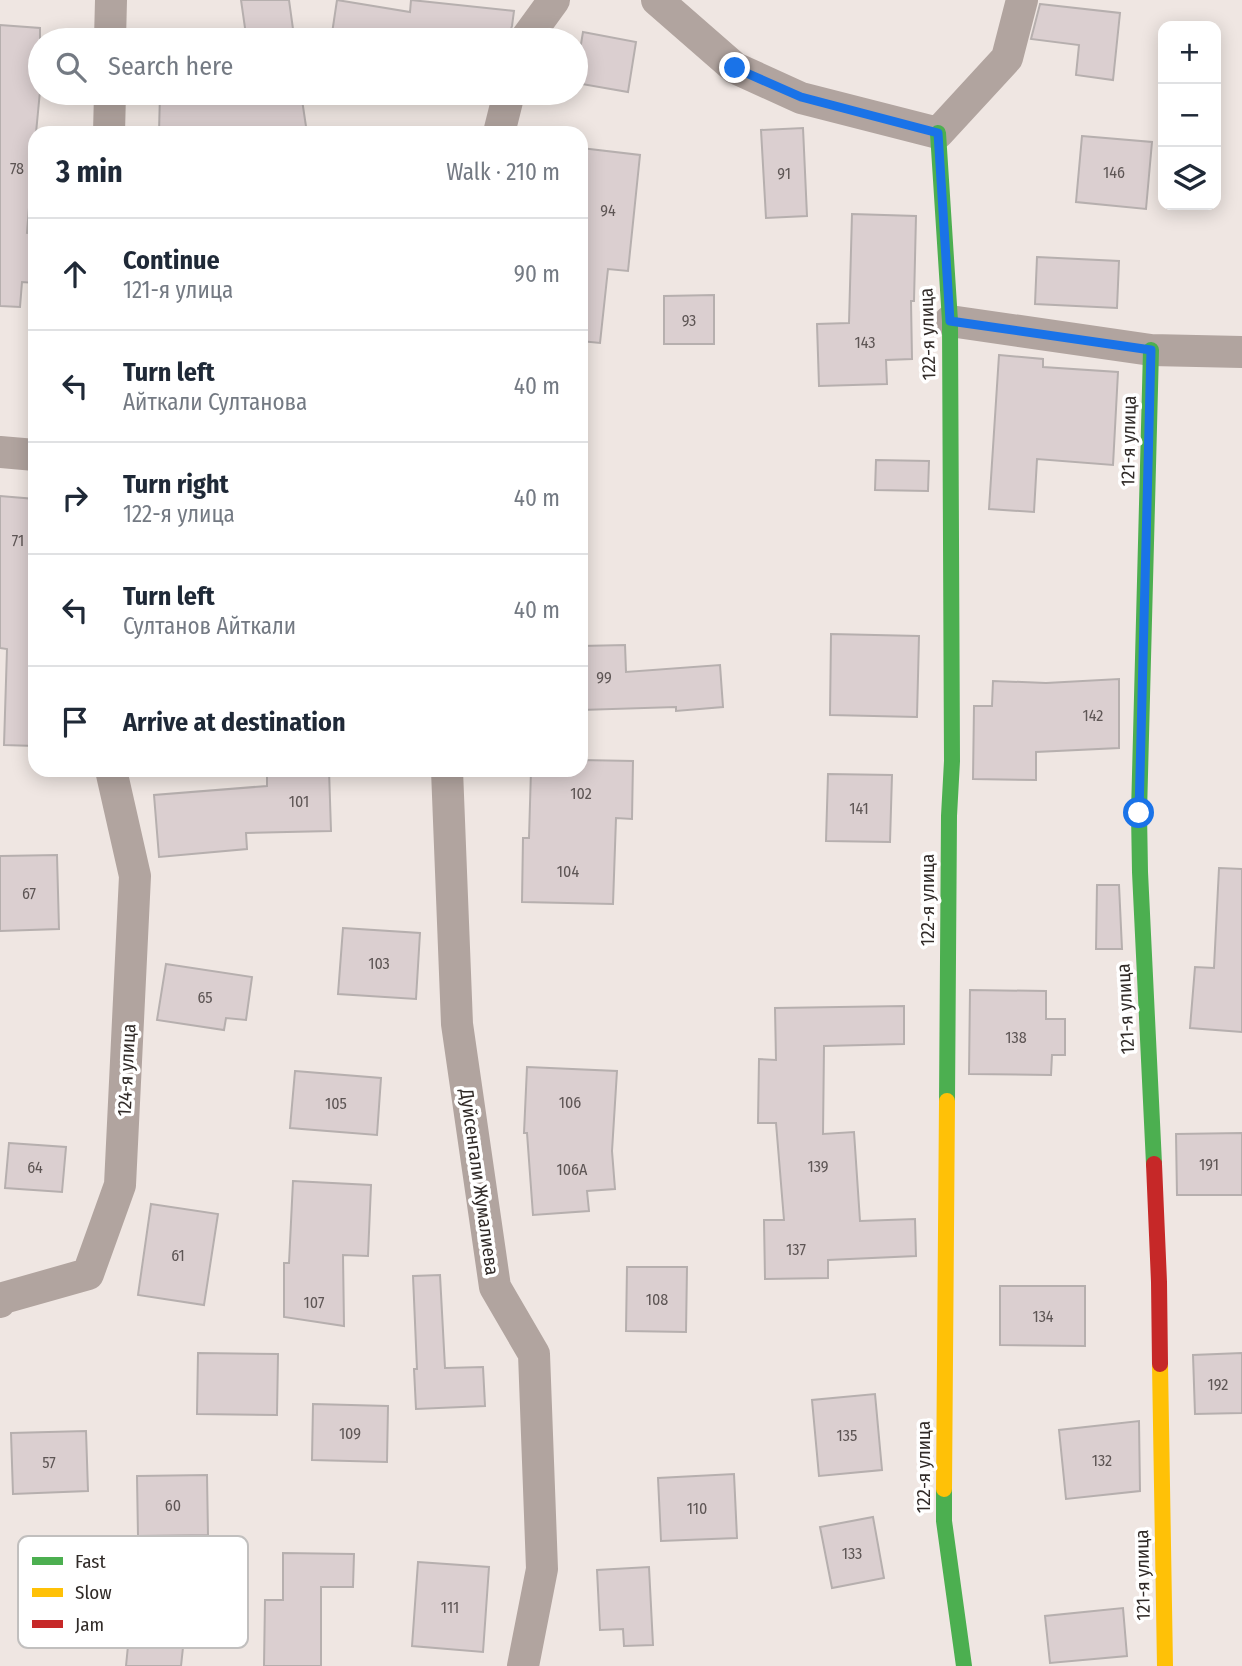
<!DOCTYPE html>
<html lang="en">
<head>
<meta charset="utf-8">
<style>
  body { margin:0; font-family:"Fira Sans Condensed",sans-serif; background:#f6f6f7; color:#1f2937 }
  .controls { position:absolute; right:21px; top:21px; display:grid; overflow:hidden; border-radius:14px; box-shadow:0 4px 18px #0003 }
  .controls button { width:63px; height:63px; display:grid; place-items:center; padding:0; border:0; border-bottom:2px solid #e0e1e3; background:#fff; color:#1f2937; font:35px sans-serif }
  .stop { position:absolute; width:21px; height:21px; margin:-16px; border:5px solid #1a73e8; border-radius:50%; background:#fff }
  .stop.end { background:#1a73e8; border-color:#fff; box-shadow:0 2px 7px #0008 }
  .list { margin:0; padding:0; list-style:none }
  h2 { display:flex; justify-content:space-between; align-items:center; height:91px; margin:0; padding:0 28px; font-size:30px }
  h2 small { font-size:23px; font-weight:400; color:#747a83 }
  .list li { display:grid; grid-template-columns:46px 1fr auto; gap:21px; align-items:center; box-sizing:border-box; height:112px; padding:0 28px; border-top:2px solid #e0e1e3 }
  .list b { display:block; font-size:26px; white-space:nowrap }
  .list p { margin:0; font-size:23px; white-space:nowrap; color:#747a83 }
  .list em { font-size:23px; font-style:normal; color:#747a83 }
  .icon { flex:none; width:38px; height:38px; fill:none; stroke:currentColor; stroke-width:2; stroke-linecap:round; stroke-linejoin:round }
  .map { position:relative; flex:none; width:1242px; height:1666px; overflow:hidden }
  .search { position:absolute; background:#fff; box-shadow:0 4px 18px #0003; left:28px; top:28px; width:560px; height:77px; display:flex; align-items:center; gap:18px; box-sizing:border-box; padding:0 24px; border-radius:38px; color:#747a83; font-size:26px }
  .panel { position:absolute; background:#fff; box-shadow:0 4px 18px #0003; left:28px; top:126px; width:560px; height:651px; border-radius:21px }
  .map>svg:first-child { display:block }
  .building { fill:#dbcfd0; stroke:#b6afae; stroke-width:2 }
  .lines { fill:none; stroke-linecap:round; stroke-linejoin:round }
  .street { stroke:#b1a49f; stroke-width:32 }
  .fast { stroke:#4caf50; stroke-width:16 }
  .slow { stroke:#ffc107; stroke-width:16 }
  .jam { stroke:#c62828; stroke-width:16 }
  .route { stroke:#1a73e8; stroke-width:9 }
  .labels { text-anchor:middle; stroke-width:7; stroke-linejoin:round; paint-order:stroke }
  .number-label { font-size:16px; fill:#5e5655 }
  .street-label { font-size:19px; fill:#312b28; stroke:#fff }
  .key { fill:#fff; stroke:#c1bfbe; stroke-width:2 }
  .key-label { font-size:19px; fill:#312b28 }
</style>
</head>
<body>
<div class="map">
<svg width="1242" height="1666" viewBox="0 0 1242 1666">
  <rect width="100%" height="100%" fill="#efe6e2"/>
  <g class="building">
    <polygon points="241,0 289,0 293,29 246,35"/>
    <polygon points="337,0 410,12 411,0 514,11 512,26 507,40 331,40"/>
    <polygon points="1040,4 1120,13 1113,80 1076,75 1079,45 1031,39"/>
    <polygon points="0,25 40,28 40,91 36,133 35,133 27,233 35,234 35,283 22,282 20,307 0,306"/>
    <polygon points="583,32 636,42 628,92 576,83 576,74"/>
    <polygon points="160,93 301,93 307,133 159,133"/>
    <polygon points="803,128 807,216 766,218 761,130"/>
    <polygon points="1082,136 1152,142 1146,209 1076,202"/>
    <polygon points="581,148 640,155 628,271 608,269 600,343 581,341"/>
    <polygon points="852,214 916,216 914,301 911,301 912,359 886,360 887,384 819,386 817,324 849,323"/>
    <polygon points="1037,257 1119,261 1117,308 1035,304"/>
    <polygon points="714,295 714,344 664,344 664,296"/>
    <polygon points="999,355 1043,359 1043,367 1118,372 1113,465 1037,459 1034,512 989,509"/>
    <polygon points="876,460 929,461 928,491 875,490"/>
    <polygon points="0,496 35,499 35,746 4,745 7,649 0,648"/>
    <polygon points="831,634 919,636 917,717 830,715"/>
    <polygon points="625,645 626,672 720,665 723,707 676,711 676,707 581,710 581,646"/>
    <polygon points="1119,679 1119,748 1036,752 1036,780 973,779 974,706 992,706 993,681 1046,683"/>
    <polygon points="581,760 633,761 632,819 616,818 613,904 522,902 523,838 529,838 531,770 581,770"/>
    <polygon points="267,770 329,770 331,831 246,833 247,849 159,857 154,795 267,786"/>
    <polygon points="828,774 892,775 890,842 826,841"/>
    <polygon points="57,855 59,929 0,931 0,856"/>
    <polygon points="1219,868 1242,869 1242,1032 1190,1028 1195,967 1214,968"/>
    <polygon points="1097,885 1119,885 1122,949 1096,949"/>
    <polygon points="343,928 420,933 416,999 338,994"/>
    <polygon points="166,964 252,977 246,1020 226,1018 224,1030 157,1020"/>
    <polygon points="970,990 1046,991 1046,1019 1065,1019 1065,1055 1052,1055 1051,1075 969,1074"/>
    <polygon points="904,1006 904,1044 824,1046 823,1134 854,1132 860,1221 915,1219 916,1256 828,1260 828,1278 765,1279 764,1220 784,1220 776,1123 758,1123 759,1059 776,1060 775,1008"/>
    <polygon points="527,1067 617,1071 612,1151 615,1189 587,1191 589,1211 533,1215 527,1133 524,1133"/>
    <polygon points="295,1071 381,1078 377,1135 290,1128"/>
    <polygon points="1242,1133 1242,1195 1177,1195 1176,1134"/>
    <polygon points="9,1143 66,1147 62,1192 5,1188"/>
    <polygon points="293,1181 371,1185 368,1256 343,1255 344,1326 284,1317 284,1263 289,1263"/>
    <polygon points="151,1204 218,1214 204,1305 138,1295"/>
    <polygon points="627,1267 687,1267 686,1332 626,1331"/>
    <polygon points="440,1275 445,1368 483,1367 485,1406 416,1409 414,1369 417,1369 413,1276"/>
    <polygon points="1000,1286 1085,1286 1085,1346 1000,1345"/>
    <polygon points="198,1353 278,1354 277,1415 197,1414"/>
    <polygon points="1242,1353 1242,1413 1195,1414 1193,1355"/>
    <polygon points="875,1394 882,1470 819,1476 812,1400"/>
    <polygon points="313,1404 388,1406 387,1462 312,1460"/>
    <polygon points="1139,1421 1140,1491 1066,1499 1059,1430"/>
    <polygon points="86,1431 88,1491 13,1494 11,1433"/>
    <polygon points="734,1474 737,1538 661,1541 658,1478"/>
    <polygon points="207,1475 208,1535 138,1536 137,1476"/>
    <polygon points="873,1517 884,1578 832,1588 820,1527"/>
    <polygon points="283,1553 354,1554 353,1587 321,1587 321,1666 264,1666 265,1600 283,1600"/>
    <polygon points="418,1562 489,1567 483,1652 412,1646"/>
    <polygon points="649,1567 653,1645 624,1646 623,1629 600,1630 597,1570"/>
    <polygon points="133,1595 188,1601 181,1666 126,1666"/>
    <polygon points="1123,1608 1127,1656 1050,1663 1045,1616"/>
  </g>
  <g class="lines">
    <g class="street">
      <polyline points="657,0 735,68 801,98 938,133 1007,58 1022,0"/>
      <polyline points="110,40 111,0"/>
      <polyline points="525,40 554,0"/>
      <polyline points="109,133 110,93"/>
      <polyline points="499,133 509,93"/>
      <polyline points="950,321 1151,350 1242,352"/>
      <polyline points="0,452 35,455"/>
      <polyline points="447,770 457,1024 495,1287 534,1354 542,1569 523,1666"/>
      <polyline points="0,1302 3,1298 88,1274 120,1185 135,876 111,770"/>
    </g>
    <g class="fast">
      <polyline points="938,133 950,321 952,761 949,816 947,1101"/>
      <polyline points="1151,350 1139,813 1140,872 1154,1164"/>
      <polyline points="944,1489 944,1521 964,1666"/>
    </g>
    <g class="slow">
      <polyline points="1160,1364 1165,1666"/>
      <polyline points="944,1489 947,1101"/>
    </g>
    <polyline class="jam" points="1154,1164 1159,1282 1160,1364"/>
  </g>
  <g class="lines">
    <polyline class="route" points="735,68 801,97 938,133 950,321 1151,350 1139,813"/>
  </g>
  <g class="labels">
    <g class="number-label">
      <text x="17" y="174">78</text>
      <text x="1114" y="178">146</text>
      <text x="784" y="179">91</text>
      <text x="608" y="216">94</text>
      <text x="689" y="326">93</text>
      <text x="865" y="348">143</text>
      <text x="18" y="546">71</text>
      <text x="604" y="683">99</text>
      <text x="1093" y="721">142</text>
      <text x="581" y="799">102</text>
      <text x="299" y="807">101</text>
      <text x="859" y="814">141</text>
      <text x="568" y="877">104</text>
      <text x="29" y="899">67</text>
      <text x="379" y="969">103</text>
      <text x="205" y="1003">65</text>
      <text x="1016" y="1043">138</text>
      <text x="570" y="1108">106</text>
      <text x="336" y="1109">105</text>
      <text x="1209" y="1170">191</text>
      <text x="818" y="1172">139</text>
      <text x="35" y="1173">64</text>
      <text x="572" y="1175">106А</text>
      <text x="796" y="1255">137</text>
      <text x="178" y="1261">61</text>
      <text x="657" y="1305">108</text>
      <text x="314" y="1308">107</text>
      <text x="1043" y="1322">134</text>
      <text x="1218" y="1390">192</text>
      <text x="350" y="1439">109</text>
      <text x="847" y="1441">135</text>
      <text x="1102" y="1466">132</text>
      <text x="49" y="1468">57</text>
      <text x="173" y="1511">60</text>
      <text x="697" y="1514">110</text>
      <text x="852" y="1559">133</text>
      <text x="450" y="1613">111</text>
    </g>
    <g class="street-label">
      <text transform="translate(927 334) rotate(-92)" y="7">122-я улица</text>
      <text transform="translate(1128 441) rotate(-89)" y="7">121-я улица</text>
      <text transform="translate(927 900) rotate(-90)" y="7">122-я улица</text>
      <text transform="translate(1125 1009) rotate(-93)" y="7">121-я улица</text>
      <text transform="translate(126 1070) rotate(-87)" y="7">124-я улица</text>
      <text transform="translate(480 1182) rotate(82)" y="7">Дуйсенгали Жумалиева</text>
      <text transform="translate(923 1467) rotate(-90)" y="7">122-я улица</text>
      <text transform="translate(1142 1575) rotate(-91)" y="7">121-я улица</text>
    </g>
  </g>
  <rect x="18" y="1536" width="230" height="112" rx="10" class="key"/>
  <rect x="32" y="1557" width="31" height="8" fill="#4caf50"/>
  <rect x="32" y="1588" width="31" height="9" fill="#ffc107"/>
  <rect x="32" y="1620" width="31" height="8" fill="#c62828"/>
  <g class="key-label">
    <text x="75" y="1568">Fast</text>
    <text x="75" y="1599">Slow</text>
    <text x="75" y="1631">Jam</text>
  </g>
</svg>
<div class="controls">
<button>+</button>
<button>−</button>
<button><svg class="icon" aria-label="layers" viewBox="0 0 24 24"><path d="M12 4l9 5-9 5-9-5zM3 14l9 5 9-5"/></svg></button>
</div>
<div class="stop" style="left:1139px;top:813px"></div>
<div class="stop end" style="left:735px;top:68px"></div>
<div class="search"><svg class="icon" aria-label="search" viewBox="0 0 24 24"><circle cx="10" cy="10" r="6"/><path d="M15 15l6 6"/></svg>Search here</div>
<section class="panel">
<h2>3 min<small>Walk · 210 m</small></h2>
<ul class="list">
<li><svg class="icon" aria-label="ahead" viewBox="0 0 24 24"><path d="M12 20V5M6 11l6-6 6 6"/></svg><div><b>Continue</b><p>121-я улица</p></div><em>90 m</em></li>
<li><svg class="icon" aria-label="left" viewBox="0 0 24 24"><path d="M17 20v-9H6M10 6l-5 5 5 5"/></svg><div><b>Turn left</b><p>Айткали Султанова</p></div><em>40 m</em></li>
<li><svg class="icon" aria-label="right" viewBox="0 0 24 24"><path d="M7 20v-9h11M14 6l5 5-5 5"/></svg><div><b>Turn right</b><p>122-я улица</p></div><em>40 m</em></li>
<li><svg class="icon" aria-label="left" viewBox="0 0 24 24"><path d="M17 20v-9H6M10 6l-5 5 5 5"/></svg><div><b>Turn left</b><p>Султанов Айткали</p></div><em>40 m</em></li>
<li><svg class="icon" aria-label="arrive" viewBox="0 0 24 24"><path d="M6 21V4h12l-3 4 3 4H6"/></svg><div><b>Arrive at destination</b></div></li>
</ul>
</section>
</div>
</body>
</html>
